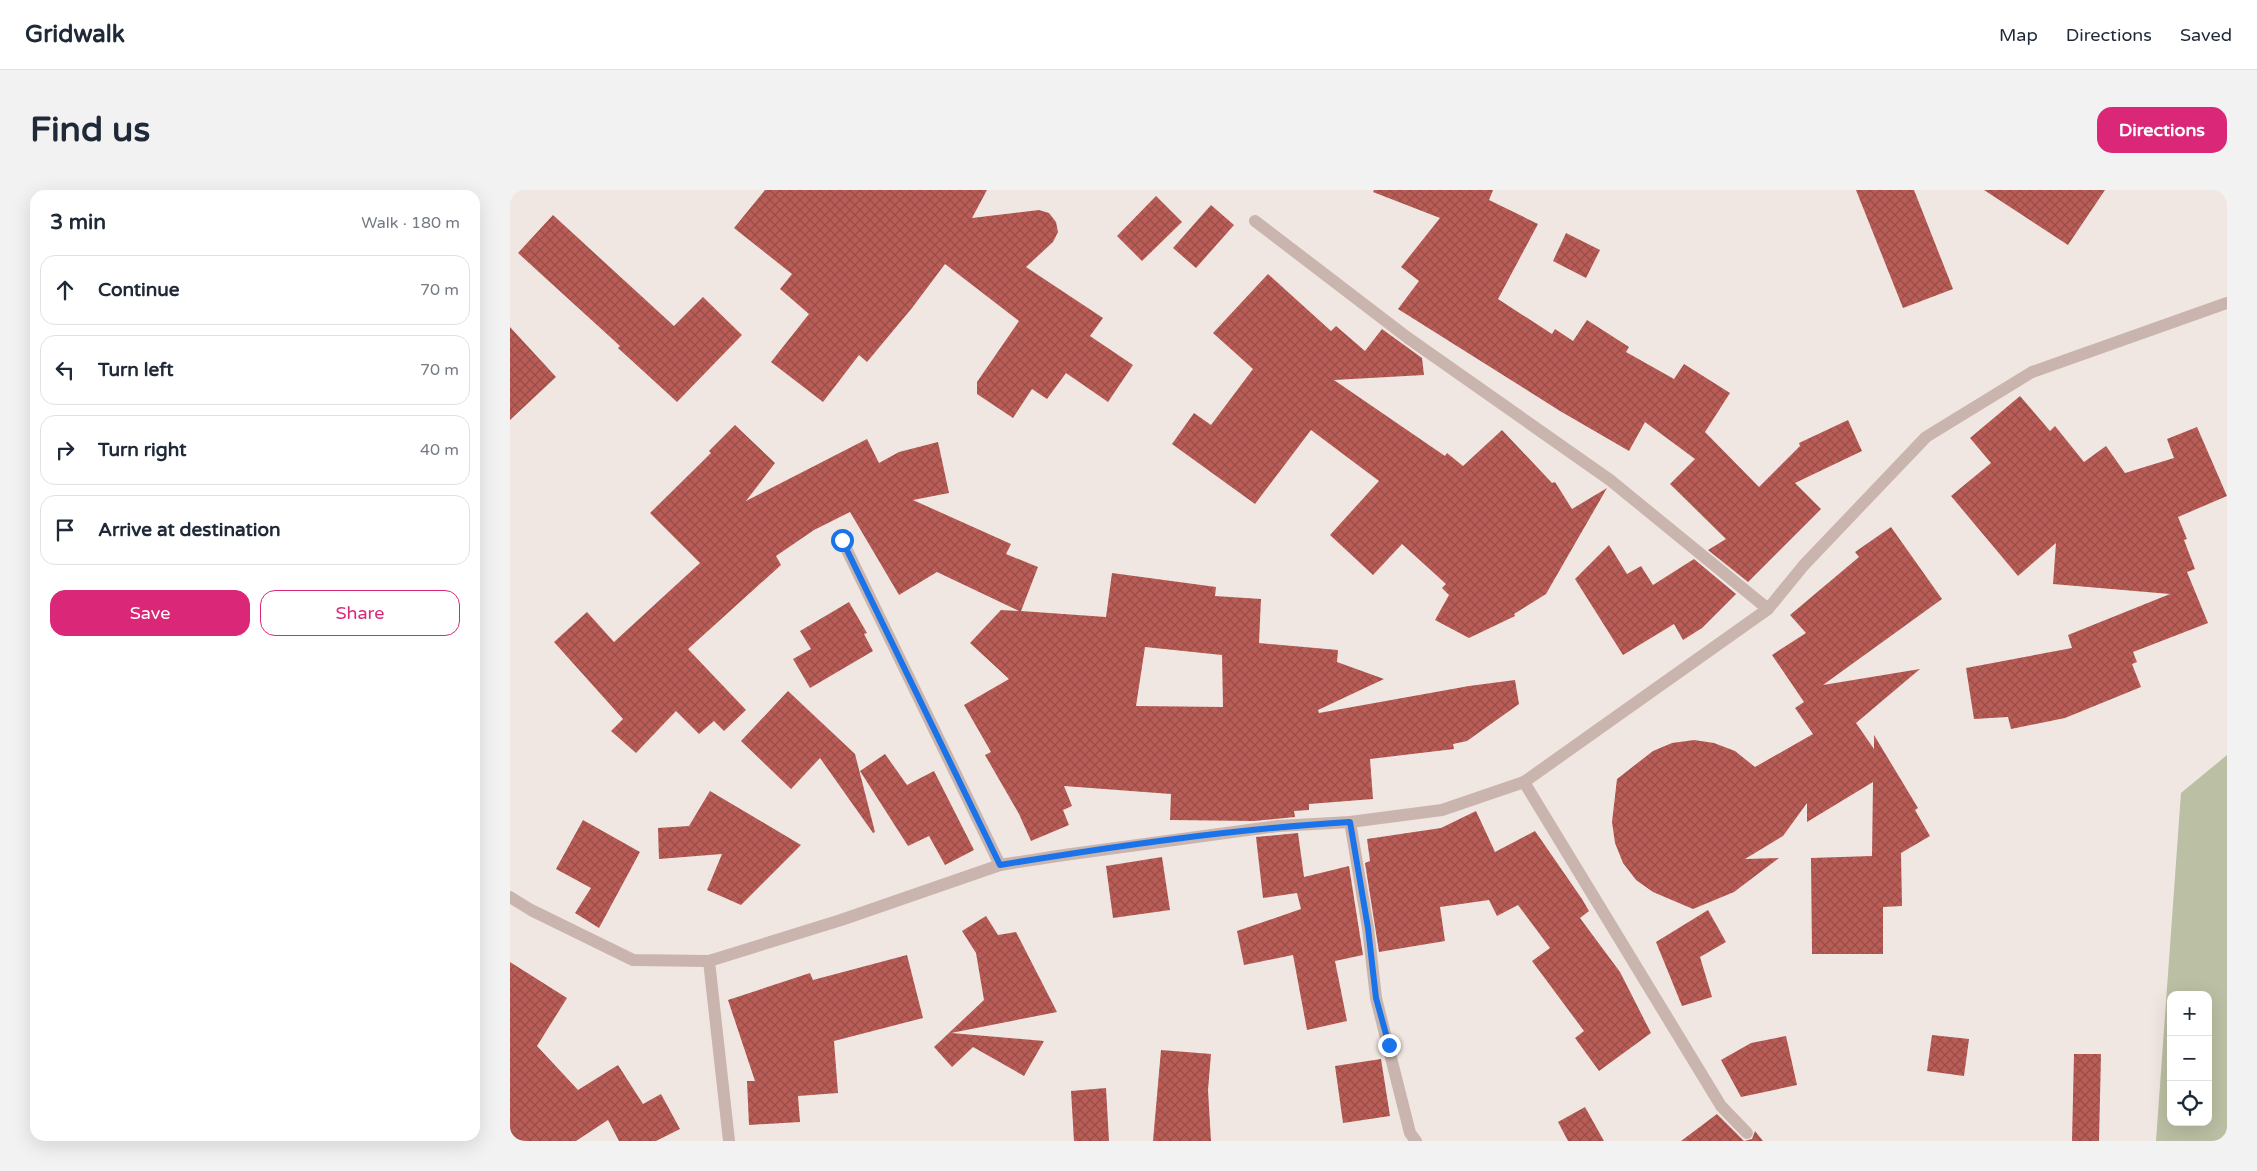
<!DOCTYPE html>
<html lang="en">
<head>
<meta charset="utf-8">
<style>
  body { margin:0; font-family:"Varela Round",sans-serif; background:#f2f2f3; color:#1f2937 }
  .controls { position:absolute; right:15px; bottom:15px; display:grid; overflow:hidden; border-radius:10px; box-shadow:0 5px 20px #0002 }
  .controls button { width:45px; height:45px; display:grid; place-items:center; padding:0; border:0; border-bottom:1px solid #e0e1e3; background:#fff; color:#1f2937; font:25px sans-serif }
  .stop { position:absolute; width:15px; height:15px; margin:-11px; border:4px solid #1a73e8; border-radius:50%; background:#fff }
  .stop.end { background:#1a73e8; border-color:#fff; box-shadow:0 1px 5px #0008 }
  .list { margin:0; padding:0; list-style:none }
  h2 { display:flex; justify-content:space-between; align-items:center; height:65px; margin:0; padding:0 20px; font-size:21px }
  h2 small { font-size:16px; font-weight:400; color:#747a83 }
  .list li { display:grid; grid-template-columns:32px 1fr auto; gap:15px; align-items:center; box-sizing:border-box; height:70px; margin:0 10px 10px; padding:0 10px; border:1px solid #e0e1e3; border-radius:15px }
  .list b { display:block; font-size:19px; white-space:nowrap }
  .list em { font-size:16px; font-style:normal; color:#747a83 }
  .actions { display:flex; gap:10px; padding:15px 20px }
  .actions a { flex:1; padding:11px 0; border:1px solid #db2777; border-radius:15px; text-align:center; font-size:18px; color:#db2777 }
  .actions .main { background:#db2777; color:#fff }
  .icon { flex:none; width:28px; height:28px; fill:none; stroke:currentColor; stroke-width:2; stroke-linecap:round; stroke-linejoin:round }
  .map { position:relative; flex:none; width:1717px; height:951px; overflow:hidden; border-radius:15px }
  header { display:flex; align-items:center; gap:30px; box-sizing:border-box; height:70px; padding:0 25px; background:#fff; border-bottom:1px solid #e0e1e3 }
  header strong { font-size:24px }
  nav { display:flex; gap:28px; margin-inline-start:auto; font-size:18px }
  .intro { display:flex; align-items:center; justify-content:space-between; box-sizing:border-box; height:120px; padding:0 30px }
  h1 { margin:0; font-size:35px }
  .button { padding:12px 22px; border-radius:15px; background:#db2777; color:#fff; font-size:18px; font-weight:700 }
  main { display:flex; gap:30px; padding:0 30px }
  aside { flex:1; background:#fff; border-radius:15px; box-shadow:0 5px 20px #0002 }
  .map>svg:first-child { display:block }
  .grass { fill:#bbbfa3; fill-rule:evenodd }
  .building { fill:url(#building-cross-hatch); fill-rule:evenodd }
  .lines { fill:none; stroke-linecap:round; stroke-linejoin:round }
  .street { stroke:#c9b5ae; stroke-width:12 }
  .route { stroke:#1a73e8; stroke-width:6 }
</style>
</head>
<body>
<header>
<strong>Gridwalk</strong>
<nav><a>Map</a><a>Directions</a><a>Saved</a></nav>
</header>
<div class="intro"><h1>Find us</h1><a class="button">Directions</a></div>
<main>
<aside>
<h2>3 min<small>Walk · 180 m</small></h2>
<ul class="list">
<li><svg class="icon" aria-label="ahead" viewBox="0 0 24 24"><path d="M12 20V5M6 11l6-6 6 6"/></svg><div><b>Continue</b></div><em>70 m</em></li>
<li><svg class="icon" aria-label="left" viewBox="0 0 24 24"><path d="M17 20v-9H6M10 6l-5 5 5 5"/></svg><div><b>Turn left</b></div><em>70 m</em></li>
<li><svg class="icon" aria-label="right" viewBox="0 0 24 24"><path d="M7 20v-9h11M14 6l5 5-5 5"/></svg><div><b>Turn right</b></div><em>40 m</em></li>
<li><svg class="icon" aria-label="arrive" viewBox="0 0 24 24"><path d="M6 21V4h12l-3 4 3 4H6"/></svg><div><b>Arrive at destination</b></div></li>
</ul>
<div class="actions"><a class="main">Save</a><a>Share</a></div>
</aside>
<div class="map">
<svg width="1717" height="951" viewBox="0 0 1717 951">
  <defs>
    <pattern id="building-cross-hatch" width="8" height="8" patternUnits="userSpaceOnUse" patternTransform="scale(1.25)"><rect width="8" height="8" fill="#ba5d57"/><path d="M0 0l8 8M0 8l8-8" fill="none" stroke="#984d48"/></pattern>
  </defs>
  <rect width="100%" height="100%" fill="#f1e7e2"/>
  <path class="grass" d="M1717 565V951H1646L1671 603ZM1661 805H1698V932H1661Z"/>
  <g class="building">
    <polygon points="255,0 477,0 462,28 529,20 539,23 546,32 548,42 543,52 516,77 593,128 580,146 623,175 598,212 556,183 537,209 522,199 503,228 467,204 467,192 509,131 435,74 402,118 357,172 349,165 313,212 261,172 299,124 270,99 282,84 224,38"/>
    <polygon points="864,0 983,0 979,10 1028,34 988,109 1042,144 1045,139 1063,151 1077,130 1119,157 1116,162 1164,189 1174,174 1220,203 1195,242 1249,297 1290,256 1289,253 1338,230 1352,261 1285,293 1311,319 1238,392 1198,360 1216,349 1160,294 1185,269 1135,232 1119,261 1050,221 888,119 909,91 891,77 930,28 863,2"/>
    <polygon points="1346,0 1404,0 1443,99 1393,118"/>
    <polygon points="1474,0 1595,0 1558,55"/>
    <polygon points="646,6 672,32 632,71 607,46"/>
    <polygon points="701,15 724,35 686,78 663,58"/>
    <polygon points="43,25 164,136 193,107 232,145 167,212 108,158 110,156 8,63"/>
    <polygon points="1056,43 1090,60 1076,88 1043,71"/>
    <polygon points="758,84 821,141 826,136 855,161 872,139 912,168 914,185 824,190 935,266 937,263 953,276 992,240 1042,293 1045,292 1062,319 1097,298 1036,404 1004,424 1005,426 959,448 925,430 939,405 932,398 936,394 892,354 863,385 820,345 869,291 801,240 745,314 662,254 684,223 701,235 743,179 703,143"/>
    <polygon points="0,137 46,187 0,230"/>
    <polygon points="1510,206 1540,241 1545,236 1574,272 1596,256 1615,283 1664,268 1657,249 1687,237 1717,306 1668,327 1677,349 1674,350 1685,379 1677,382 1698,433 1623,462 1627,472 1622,474 1631,497 1555,528 1501,539 1498,527 1464,529 1456,478 1562,458 1558,445 1660,404 1543,394 1546,353 1508,386 1441,306 1481,273 1460,248"/>
    <path d="M225 235 265 273 236 311 357 249 369 273 389 262 428 252 439 303 403 310 501 354 496 364 528 377 511 421 596 427 602 383 706 397 705 406 751 409 749 453 828 460 827 472 874 489 808 520 809 523 959 496 1005 490 1009 514 957 551 943 554 944 559 860 569 863 609 799 614V620L784 621 785 627 744 631 660 630 661 604 554 596 562 616 553 620 559 635 521 651 509 624 475 565 481 562 454 515 499 489 460 453 491 420 509 421 427 382 389 405 340 322 304 340 266 366 271 375 178 459 236 520 214 541 204 531 189 544 166 521 126 563 101 541 113 529 44 452 77 422 104 452 190 373 140 323 201 263 199 261ZM635 457 712 465 713 517 626 516Z"/>
    <polygon points="1381,337 1432,409 1313,495 1410,479 1346,533 1364,559 1364,545 1408,618 1405,620 1420,646 1391,663 1392,716 1373,717 1373,764 1302,764 1301,668 1362,666 1363,592 1297,632 1297,613 1273,646 1235,669 1269,668 1224,702 1183,719 1143,702 1126,690 1113,673 1105,653 1102,632 1107,589 1143,561 1162,553 1184,550 1204,553 1225,561 1245,577 1303,544 1285,518 1294,512 1262,465 1296,443 1280,425 1349,367 1345,362"/>
    <polygon points="1099,355 1117,384 1131,376 1143,395 1184,369 1226,404 1192,438 1173,450 1164,434 1113,465 1065,389"/>
    <polygon points="339,412 357,443 354,444 363,461 300,498 283,469 301,459 290,441"/>
    <polygon points="278,501 345,564 365,642 363,643 310,568 281,599 231,551"/>
    <polygon points="375,564 397,595 424,581 464,660 435,675 419,646 398,656 350,581"/>
    <polygon points="200,601 291,655 231,715 197,700 212,664 149,669 148,638 179,636"/>
    <polygon points="966,621 985,662 1025,641 1072,709 1079,721 1070,728 1110,782 1141,843 1089,881 1065,848 1074,841 1022,771 1040,758 1008,715 987,726 979,710 930,717 935,751 869,762 855,673 860,671 857,649 931,638"/>
    <polygon points="73,630 130,662 89,738 65,723 81,698 46,679"/>
    <polygon points="788,643 794,687 839,676 853,765 825,771 837,831 797,840 783,765 734,775 727,741 791,719 787,703 753,708 746,647"/>
    <polygon points="652,667 660,720 603,728 596,676"/>
    <polygon points="1198,720 1216,752 1190,767 1202,807 1172,816 1146,752"/>
    <polygon points="476,726 488,745 506,742 547,822 441,843 534,851 514,886 463,857 442,877 424,857 474,810 466,763 452,741"/>
    <polygon points="397,765 413,828 324,851 328,903 288,906 290,932 239,935 237,891 245,891 218,810 300,783 303,790"/>
    <polygon points="0,772 57,808 27,856 68,900 108,875 133,914 151,904 170,939 146,951 109,951 98,930 66,951 0,951"/>
    <polygon points="1422,845 1459,849 1454,886 1417,881"/>
    <polygon points="1276,846 1287,895 1231,907 1211,870 1241,853"/>
    <polygon points="651,860 701,864 698,900 701,951 643,951"/>
    <polygon points="1564,864 1591,864 1589,951 1562,951"/>
    <polygon points="871,869 880,926 833,933 825,876"/>
    <polygon points="596,898 599,951 564,951 561,901"/>
    <polygon points="1075,917 1094,951 1058,951 1048,932"/>
    <polygon points="1207,924 1234,951 1242,949 1245,941 1253,951 1171,951"/>
  </g>
  <g class="lines">
    <g class="street">
      <polyline points="745,31 898,148 1100,290 1258,419"/>
      <polyline points="332,350 490,675"/>
      <polyline points="1014,592 1211,916 1237,943"/>
      <polyline points="840,632 858,738 866,808 900,943 906,951"/>
      <polyline points="0,707 21,720 123,770 199,771 331,730 490,675 554,665 768,636 840,632 932,620 1014,592 1258,419 1294,375 1416,247 1522,182 1717,113"/>
      <polyline points="199,771 219,951"/>
    </g>
  </g>
  <g class="lines">
    <path class="route" d="M332 350 490 675C606 656 723 639 840 632L858 738 866 808 879 855"/>
  </g>
</svg>
<div class="controls">
<button>+</button>
<button>−</button>
<button><svg class="icon" aria-label="locate" viewBox="0 0 24 24"><circle cx="12" cy="12" r="6"/><path d="M12 2v4M12 18v4M2 12h4M18 12h4"/></svg></button>
</div>
<div class="stop" style="left:332px;top:350px"></div>
<div class="stop end" style="left:879px;top:855px"></div>
</div>
</main>
</body>
</html>
